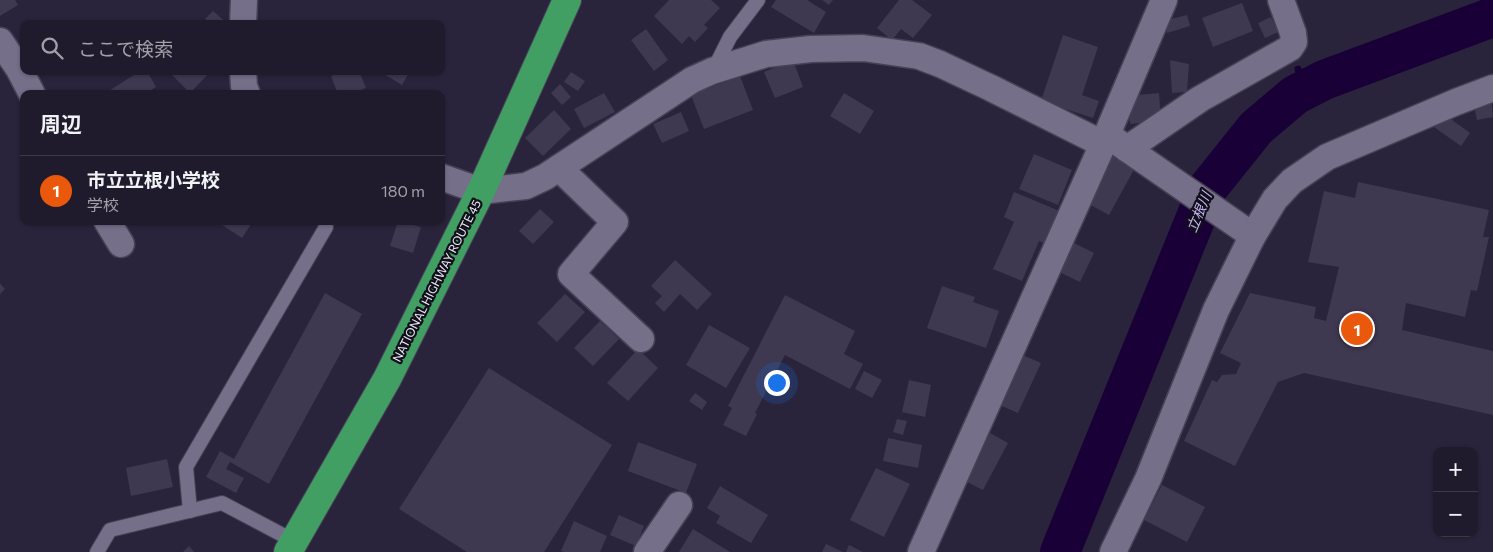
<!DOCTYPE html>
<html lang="ja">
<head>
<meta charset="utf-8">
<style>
  body { margin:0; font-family:Commissioner,"Noto Sans JP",sans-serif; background:#272434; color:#f1f3f6 }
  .controls { position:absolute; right:15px; bottom:15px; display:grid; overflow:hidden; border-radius:10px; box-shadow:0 1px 4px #0004 }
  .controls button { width:45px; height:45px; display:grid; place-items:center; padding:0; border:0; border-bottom:1px solid #3c3948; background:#1f1b2c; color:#f1f3f6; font:25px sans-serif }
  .you { position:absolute; left:776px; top:382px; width:18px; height:18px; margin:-12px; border:4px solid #fff; border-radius:50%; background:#1a73e8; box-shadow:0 0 0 8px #1a73e833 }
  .badge { display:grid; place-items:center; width:32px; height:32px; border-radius:50%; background:#ea580c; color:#fff; font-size:16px; font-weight:700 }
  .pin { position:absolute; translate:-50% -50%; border:2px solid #fff; box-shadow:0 1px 5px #0006 }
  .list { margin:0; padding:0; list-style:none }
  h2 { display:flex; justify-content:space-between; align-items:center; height:65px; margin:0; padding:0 20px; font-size:21px }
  h2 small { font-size:16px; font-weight:400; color:#a1a1a9 }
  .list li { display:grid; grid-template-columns:32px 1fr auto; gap:15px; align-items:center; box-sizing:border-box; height:70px; padding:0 20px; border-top:1px solid #3c3948 }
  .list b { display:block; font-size:19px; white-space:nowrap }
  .list p { margin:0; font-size:16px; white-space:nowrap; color:#a1a1a9 }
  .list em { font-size:16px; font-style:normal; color:#a1a1a9 }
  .icon { flex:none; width:28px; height:28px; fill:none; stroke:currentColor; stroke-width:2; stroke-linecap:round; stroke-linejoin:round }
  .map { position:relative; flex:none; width:1493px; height:552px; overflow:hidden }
  .search { position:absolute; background:#1f1b2c; box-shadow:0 1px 4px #0004; left:20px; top:20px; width:425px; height:55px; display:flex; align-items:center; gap:12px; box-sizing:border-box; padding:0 18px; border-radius:10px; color:#a1a1a9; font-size:19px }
  .panel { position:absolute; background:#1f1b2c; box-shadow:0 1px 4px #0004; left:20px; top:90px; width:425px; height:135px; border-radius:10px }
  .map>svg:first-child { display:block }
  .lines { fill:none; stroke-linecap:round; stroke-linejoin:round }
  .stream { stroke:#190138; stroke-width:7 }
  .river { stroke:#190138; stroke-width:40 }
  .building { fill:#3e3851 }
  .lane-casing { stroke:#474155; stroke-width:16 }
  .street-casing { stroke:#474155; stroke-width:29 }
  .highway-casing { stroke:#474155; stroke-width:30 }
  .lane { stroke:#756f8a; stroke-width:14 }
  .street { stroke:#756f8a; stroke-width:26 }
  .highway { stroke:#429f64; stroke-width:28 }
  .labels { text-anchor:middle; stroke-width:4.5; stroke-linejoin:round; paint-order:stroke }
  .street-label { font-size:12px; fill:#edeafa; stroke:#110f19 }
  .water-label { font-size:14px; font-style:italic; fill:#c5b6f7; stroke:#110f19 }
</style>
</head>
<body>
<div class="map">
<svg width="1493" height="552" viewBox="0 0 1493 552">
  <rect width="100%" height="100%" fill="#29243b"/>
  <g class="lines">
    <polyline class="stream" points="1298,69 1304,90"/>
    <polyline class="river" points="1060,552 1208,188 1256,128 1295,95 1324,80 1493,17"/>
  </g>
  <g class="building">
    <polygon points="0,0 15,0 18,5 0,16"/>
    <polygon points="669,0 711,0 720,8 704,25 708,28 695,42 689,36 682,44 654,16"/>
    <polygon points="776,0 807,0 826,12 814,33 771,7"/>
    <polygon points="822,0 833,0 829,5"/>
    <polygon points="899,0 912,0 932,15 913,38 901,29 892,40 877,28"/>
    <polygon points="1242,3 1253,31 1213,47 1202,18"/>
    <polygon points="213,11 228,24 211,24 205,19"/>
    <polygon points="1187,15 1190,26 1167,33 1163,21"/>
    <polygon points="1271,17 1278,32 1265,38 1258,23"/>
    <polygon points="646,29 668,60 654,71 631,40"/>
    <polygon points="1063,35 1098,47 1082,95 1099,101 1093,118 1041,101"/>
    <polygon points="793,60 803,87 775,98 764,72"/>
    <polygon points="1170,60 1189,64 1187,92 1172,93"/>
    <polygon points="140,71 147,71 156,87 145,94 104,94"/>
    <polygon points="168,71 211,71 190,93"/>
    <polygon points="331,71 359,71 366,88 350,94 338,94 331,76 333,76"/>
    <polygon points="379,71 410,71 402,85"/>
    <polygon points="571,72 585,81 578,91 564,82"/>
    <polygon points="740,76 753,110 704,129 691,95"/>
    <polygon points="560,84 571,97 562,105 551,93"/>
    <polygon points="604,93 615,112 584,128 574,109"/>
    <polygon points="844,93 874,111 860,134 830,116"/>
    <polygon points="1159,93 1161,121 1130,124 1127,96"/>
    <polygon points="1491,97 1493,117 1477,120 1473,101"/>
    <polygon points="554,110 571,129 543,156 525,138"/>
    <polygon points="681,112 689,131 662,143 653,124"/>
    <polygon points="1441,112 1470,133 1461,146 1431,125"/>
    <polygon points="1109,152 1136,166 1109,215 1083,201"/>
    <polygon points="1034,154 1072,170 1058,205 1019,189"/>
    <polygon points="1358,182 1489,210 1483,237 1489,237 1477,291 1471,290 1465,317 1406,303 1402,330 1493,351 1493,415 1304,373 1278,382 1235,466 1184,441 1212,380 1217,382 1222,375 1236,374 1241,363 1220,353 1250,293 1316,307 1314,318 1326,321 1339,267 1308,262 1324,191 1355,198"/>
    <polygon points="1014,192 1062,212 1048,245 1039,241 1022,281 993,269 1014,222 1004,217"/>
    <polygon points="540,209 554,222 533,244 519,231"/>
    <polygon points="216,221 253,221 242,238"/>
    <polygon points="398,221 421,227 413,253 390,246"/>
    <polygon points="1072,242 1094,253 1080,282 1057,271"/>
    <polygon points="675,260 712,294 697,310 680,294 664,312 655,303 662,296 651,286"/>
    <polygon points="0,283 5,289 0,294"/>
    <polygon points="942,286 975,297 973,302 999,311 986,348 927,328"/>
    <polygon points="325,293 362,314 269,484 230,462 226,469 244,478 236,493 206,477 220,451 234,459"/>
    <polygon points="565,294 585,312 557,342 537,323"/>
    <polygon points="785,295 855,331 844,354 863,364 850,389 785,355 755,413 757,414 746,436 723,425 732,408 728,406"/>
    <polygon points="600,321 619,339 593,366 574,348"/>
    <polygon points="709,325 750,348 726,388 686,365"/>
    <polygon points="638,349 658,368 628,401 607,383"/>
    <polygon points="1018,353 1041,363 1018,413 995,403"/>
    <polygon points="489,368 612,445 544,552 467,552 399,509"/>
    <polygon points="864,371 882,380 872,398 855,389"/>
    <polygon points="909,380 931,385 925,417 902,412"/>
    <polygon points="695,393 707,402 702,410 689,401"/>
    <polygon points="897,419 907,421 903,435 893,432"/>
    <polygon points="990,433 1008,443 983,490 965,481"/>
    <polygon points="888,438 922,445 918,468 883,461"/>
    <polygon points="638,442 697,464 686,493 628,471"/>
    <polygon points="167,459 173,487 131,496 126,468"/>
    <polygon points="876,468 910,484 884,537 850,520"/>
    <polygon points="1162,485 1205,507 1187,542 1144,520"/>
    <polygon points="720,486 768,515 751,543 716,523 720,516 707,508"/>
    <polygon points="619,515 644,526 636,546 610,535"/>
    <polygon points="574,521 607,536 600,552 564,552 561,551"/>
    <polygon points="693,529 730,552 679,552"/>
    <polygon points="826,544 843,552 822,552"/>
    <polygon points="849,545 863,552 846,552"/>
    <polygon points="189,546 194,552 183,552"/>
  </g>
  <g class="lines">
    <g class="lane-casing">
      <g id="lane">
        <polyline points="713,71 730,37 758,0"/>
        <polyline points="190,511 186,467 326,227 325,221"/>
        <polyline points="97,552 110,530 222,503 294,541"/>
      </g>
    </g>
    <g class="street-casing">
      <g id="street">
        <polyline points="243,24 244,0"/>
        <polyline points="0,41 19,69 32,94"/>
        <polyline points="243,71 244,86 247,94"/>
        <polyline points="1113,139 1246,231 1252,237"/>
        <polyline points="1127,149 1200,99 1290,48 1294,42 1293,33 1281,0"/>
        <polyline points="559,168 615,222 571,274 641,339"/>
        <polyline points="441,177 481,191 526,186 545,177 692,80 712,71 766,54 811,49 863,48 919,56 940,64 991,88 1103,144"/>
        <polyline points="107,221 121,244"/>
        <polyline points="647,552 679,505"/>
        <polyline points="921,552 1103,144 1164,0"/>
        <polyline points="1113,552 1148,479 1216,310 1252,237 1275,199 1292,181 1327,157 1456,102 1493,88"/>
      </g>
    </g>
    <g class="highway-casing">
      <polyline id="highway" points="288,552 387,379 481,191 567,0"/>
    </g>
    <use href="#lane" class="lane"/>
    <use href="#street" class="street"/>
    <use href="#highway" class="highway"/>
  </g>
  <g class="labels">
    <g class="street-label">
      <text transform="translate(437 281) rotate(-63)" y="4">NATIONAL HIGHWAY ROUTE 45</text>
    </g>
    <g class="water-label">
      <text transform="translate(1199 212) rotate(-67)" y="5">立根川</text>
    </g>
  </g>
</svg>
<div class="controls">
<button>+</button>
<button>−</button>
</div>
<div class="you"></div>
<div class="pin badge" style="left:1357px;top:329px">1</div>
<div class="search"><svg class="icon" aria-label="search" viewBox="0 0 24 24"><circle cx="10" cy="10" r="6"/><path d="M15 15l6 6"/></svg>ここで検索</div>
<section class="panel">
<h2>周辺<small></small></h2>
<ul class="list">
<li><span class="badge">1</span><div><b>市立立根小学校</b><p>学校</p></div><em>180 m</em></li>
</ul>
</section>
</div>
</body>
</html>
